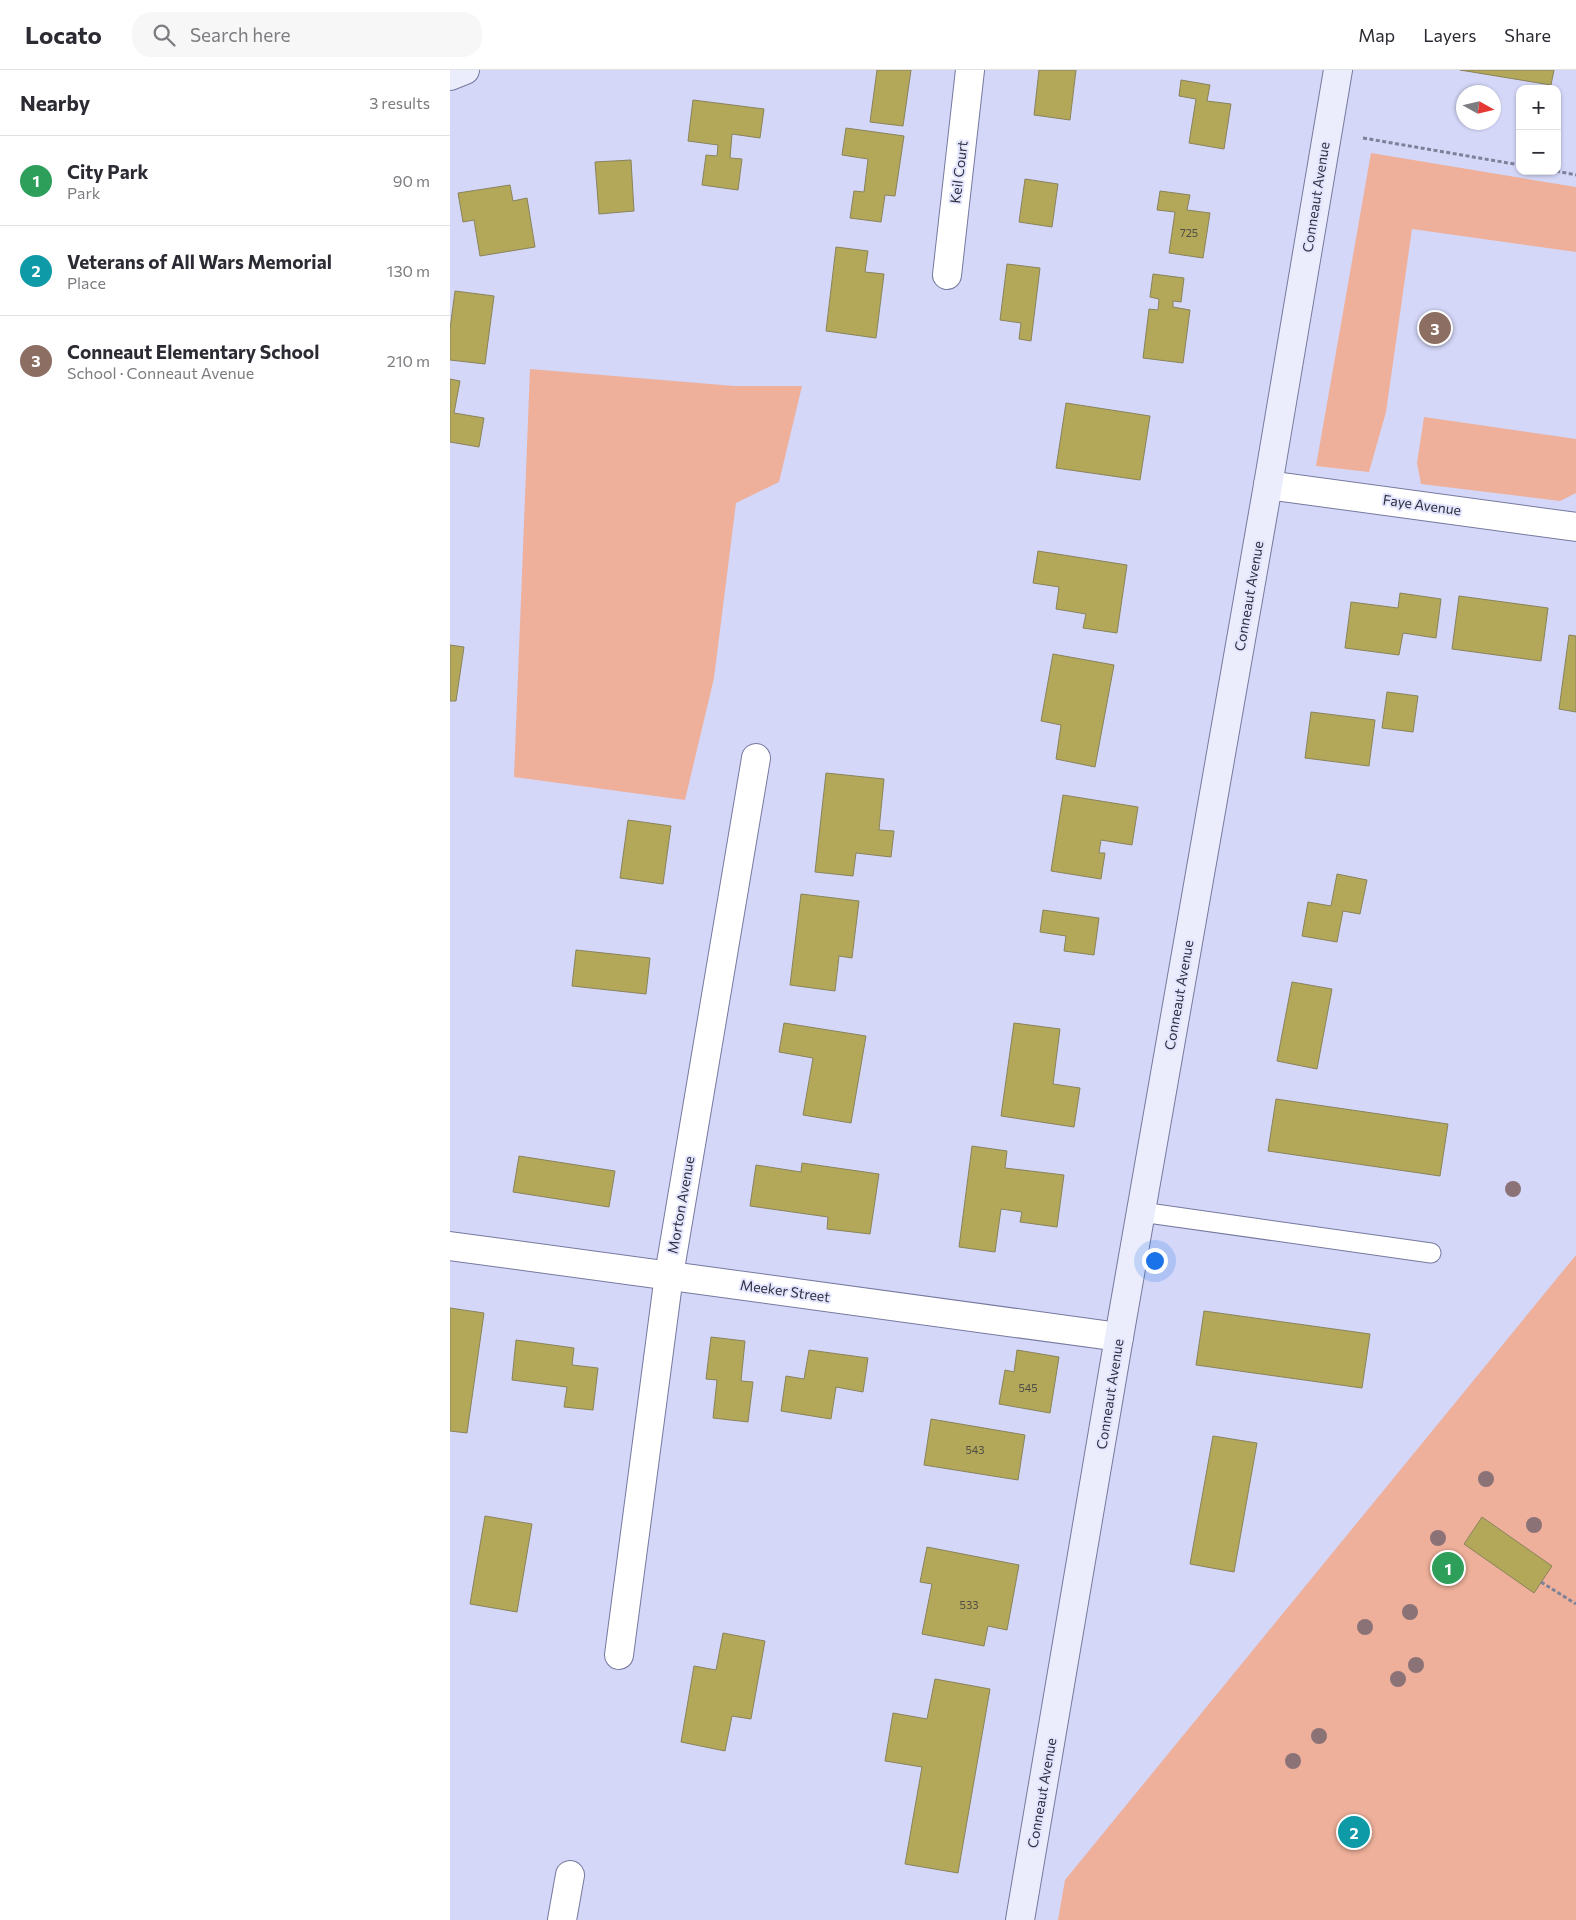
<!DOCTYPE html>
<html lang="en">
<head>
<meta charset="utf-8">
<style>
  body { margin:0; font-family:Commissioner,sans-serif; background:#f7f7f7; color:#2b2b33 }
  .controls { position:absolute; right:15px; top:15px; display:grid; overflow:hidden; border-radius:10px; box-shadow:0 1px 4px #0004 }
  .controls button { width:45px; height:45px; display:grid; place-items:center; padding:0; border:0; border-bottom:1px solid #e1e1e2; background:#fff; color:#2b2b33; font:25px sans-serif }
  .compass { position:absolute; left:1006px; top:15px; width:45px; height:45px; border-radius:50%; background:#fff; box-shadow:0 1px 4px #0004; rotate:98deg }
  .you { position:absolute; left:704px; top:1190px; width:18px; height:18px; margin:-12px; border:4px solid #fff; border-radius:50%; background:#1a73e8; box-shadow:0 0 0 8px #1a73e833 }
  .badge { display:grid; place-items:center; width:32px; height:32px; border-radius:50%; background:#645c29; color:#fff; font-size:16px; font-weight:700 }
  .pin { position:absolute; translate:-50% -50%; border:2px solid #fff; box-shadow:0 1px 5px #0006 }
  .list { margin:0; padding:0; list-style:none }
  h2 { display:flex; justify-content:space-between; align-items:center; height:65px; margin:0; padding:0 20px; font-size:21px }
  h2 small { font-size:16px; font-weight:400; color:#7c7c81 }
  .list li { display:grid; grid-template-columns:32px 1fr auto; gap:15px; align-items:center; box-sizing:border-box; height:90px; padding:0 20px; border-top:1px solid #e1e1e2 }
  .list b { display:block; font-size:19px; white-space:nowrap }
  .list p { margin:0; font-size:16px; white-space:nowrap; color:#7c7c81 }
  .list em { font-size:16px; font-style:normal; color:#7c7c81 }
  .icon { flex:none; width:28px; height:28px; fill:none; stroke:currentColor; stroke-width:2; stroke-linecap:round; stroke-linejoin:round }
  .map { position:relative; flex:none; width:1126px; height:1850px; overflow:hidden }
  header { display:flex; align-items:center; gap:30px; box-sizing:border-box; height:70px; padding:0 25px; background:#fff; border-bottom:1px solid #e1e1e2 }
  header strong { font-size:24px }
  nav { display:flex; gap:28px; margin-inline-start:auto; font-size:18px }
  .search { width:350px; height:45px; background:#f7f7f7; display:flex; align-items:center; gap:12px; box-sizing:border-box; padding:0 18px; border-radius:20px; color:#7c7c81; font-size:19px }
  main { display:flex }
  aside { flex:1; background:#fff }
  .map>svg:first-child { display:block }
  .green { fill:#eeb09a }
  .building { fill:#b3a75a; stroke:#89835b }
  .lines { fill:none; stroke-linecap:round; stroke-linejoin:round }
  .lane-casing { stroke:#76799e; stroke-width:21 }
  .street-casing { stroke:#76799e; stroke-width:30 }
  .secondary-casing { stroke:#76799e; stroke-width:30 }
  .path { stroke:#7f8199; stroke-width:3; stroke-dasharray:4 2.5; stroke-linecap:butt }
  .lane { stroke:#fff; stroke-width:19 }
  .street { stroke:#fff; stroke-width:28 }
  .secondary { stroke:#ecedfc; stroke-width:28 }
  .tree { fill:#8b7277 }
  .labels { text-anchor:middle; stroke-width:4; stroke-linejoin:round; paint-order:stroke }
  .number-label { font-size:11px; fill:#504e46 }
  .street-label { font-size:14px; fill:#2f3040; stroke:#e3e5fe }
</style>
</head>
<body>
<header>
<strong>Locato</strong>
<div class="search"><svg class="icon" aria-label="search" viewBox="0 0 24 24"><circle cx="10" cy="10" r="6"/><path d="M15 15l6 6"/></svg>Search here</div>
<nav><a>Map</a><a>Layers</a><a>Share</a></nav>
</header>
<main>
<aside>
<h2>Nearby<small>3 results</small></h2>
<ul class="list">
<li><span class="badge" style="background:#2e9e5b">1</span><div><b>City Park</b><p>Park</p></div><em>90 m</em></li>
<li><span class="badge" style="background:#0f9aa8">2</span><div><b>Veterans of All Wars Memorial</b><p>Place</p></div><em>130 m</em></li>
<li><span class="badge" style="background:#8d6e63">3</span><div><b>Conneaut Elementary School</b><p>School · Conneaut Avenue</p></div><em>210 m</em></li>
</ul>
</aside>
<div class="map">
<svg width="1126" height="1850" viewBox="0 0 1126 1850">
  <rect width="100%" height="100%" fill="#d4d7f8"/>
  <g class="green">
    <polygon points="921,83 1126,117 1126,182 962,159 936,342 919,402 866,396"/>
    <polygon points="80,299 284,316 352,316 329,412 286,433 264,608 235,730 64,707"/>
    <polygon points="974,347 1126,369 1126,423 1110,431 971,414 967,393"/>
    <polygon points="1126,1185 1126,1850 608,1850 615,1810"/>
  </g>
  <g class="building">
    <polygon points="427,0 461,0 453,56 420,52"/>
    <polygon points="589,0 626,0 620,50 584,45"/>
    <polygon points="1010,0 1104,0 1101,15"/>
    <polygon points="731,10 760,15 757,31 781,34 774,79 739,73 746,29 729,26"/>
    <polygon points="243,30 314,39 310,68 282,64 280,88 292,89 288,120 252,115 256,85 267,86 268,75 238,71"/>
    <polygon points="396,58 454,66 445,126 435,125 431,152 400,148 404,121 414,122 418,89 392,85"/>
    <polygon points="181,90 184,141 149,144 145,92"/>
    <polygon points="575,109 608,114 602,157 569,152"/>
    <polygon points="60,115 63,131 77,128 85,177 30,186 24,150 13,152 8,123"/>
    <polygon points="710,121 740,125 737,140 760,143 753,188 719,183 725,142 707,140"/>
    <polygon points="386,177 418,181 415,202 434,204 426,268 376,261"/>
    <polygon points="557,194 590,198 581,271 569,269 571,253 550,250"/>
    <polygon points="703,204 734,208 731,232 723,231 723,237 740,240 733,293 693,288 699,239 708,240 709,229 700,227"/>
    <polygon points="5,221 44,226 35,294 0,290 0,259"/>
    <polygon points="0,309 10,311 4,343 34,348 29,377 0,372"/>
    <polygon points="616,333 700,346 690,410 606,398"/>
    <polygon points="588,481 677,495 667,563 633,558 636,544 606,539 609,517 583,513"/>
    <polygon points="950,523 991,529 986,568 953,563 949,585 895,578 901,532 948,538"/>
    <polygon points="1009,526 1098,538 1091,591 1002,579"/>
    <polygon points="1119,565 1126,566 1126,642 1109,639"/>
    <polygon points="0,575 14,577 6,631 0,631"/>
    <polygon points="603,584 664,595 645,697 606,689 611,655 591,651"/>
    <polygon points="937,622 968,626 963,662 932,658"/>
    <polygon points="861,642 925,650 919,696 855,688"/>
    <polygon points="376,703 434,709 429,760 444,761 441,787 406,783 403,806 365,802"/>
    <polygon points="613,725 688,737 682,775 651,770 649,783 655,783 651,809 601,801"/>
    <polygon points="178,750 221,756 213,814 170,808"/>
    <polygon points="887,804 917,810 910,844 893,841 887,872 852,866 858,832 881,836"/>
    <polygon points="351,824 409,831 402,888 389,886 385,921 340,915"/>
    <polygon points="593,840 649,848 644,885 614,881 616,866 590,862"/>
    <polygon points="126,880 200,888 196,924 122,916"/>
    <polygon points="842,912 882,919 867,999 827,991"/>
    <polygon points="334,953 416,966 401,1053 353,1045 363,988 329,982"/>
    <polygon points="564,953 610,959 603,1014 630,1018 624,1057 551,1046"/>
    <polygon points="826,1029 998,1054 990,1106 818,1081"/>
    <polygon points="522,1076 557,1081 555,1098 614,1105 607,1157 570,1152 572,1142 551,1139 545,1182 509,1177"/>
    <polygon points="69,1086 165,1101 159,1137 63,1122"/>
    <polygon points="352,1093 429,1104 420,1164 377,1159 378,1147 300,1136 306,1095 351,1102"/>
    <polygon points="0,1238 34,1243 17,1363 0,1361"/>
    <polygon points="754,1241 920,1264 912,1318 746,1295"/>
    <polygon points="261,1267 295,1271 291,1311 303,1312 298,1352 263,1348 267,1310 256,1309"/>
    <polygon points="66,1270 124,1278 122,1295 148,1298 143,1340 114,1337 117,1317 62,1310"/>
    <polygon points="359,1280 418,1288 413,1322 386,1317 381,1349 331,1341 336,1306 354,1309"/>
    <polygon points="567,1280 609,1287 600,1343 549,1334 555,1300 564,1302"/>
    <polygon points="481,1349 575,1365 568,1410 474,1395"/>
    <polygon points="763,1366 807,1373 784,1502 740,1494"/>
    <polygon points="35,1446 82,1454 67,1542 20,1534"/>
    <polygon points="1032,1447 1102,1496 1084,1523 1014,1474"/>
    <polygon points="477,1477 569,1495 557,1560 538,1556 534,1576 472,1564 482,1514 470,1512"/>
    <polygon points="273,1563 315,1571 301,1649 282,1646 275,1681 231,1672 244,1596 266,1600"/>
    <polygon points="485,1609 540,1619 508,1803 455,1794 472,1697 435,1691 443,1643 477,1649"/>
  </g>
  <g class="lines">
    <g class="lane-casing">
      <polyline id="lane" points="691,1142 981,1183"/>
    </g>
    <g class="street-casing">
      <g id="street">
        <polyline points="497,205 520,0"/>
        <polyline points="818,415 1126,457"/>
        <polyline points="0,1176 669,1267"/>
        <polyline points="169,1585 219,1205 306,688"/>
        <polyline points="112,1850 120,1805"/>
      </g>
    </g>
    <g class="secondary-casing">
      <g id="secondary">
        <polyline points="0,6 15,0"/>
        <polyline points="570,1850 669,1267 818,415 888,0"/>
      </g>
    </g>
    <g class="path">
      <polyline points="913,68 1070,95"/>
      <polyline points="1106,101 1126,105"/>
      <polyline points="1091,1512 1126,1534"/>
    </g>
    <use href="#lane" class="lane"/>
    <use href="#street" class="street"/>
    <use href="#secondary" class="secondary"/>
  </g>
  <g class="tree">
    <circle cx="1063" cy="1119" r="8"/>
    <circle cx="1036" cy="1409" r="8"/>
    <circle cx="1084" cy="1455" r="8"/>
    <circle cx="988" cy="1468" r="8"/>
    <circle cx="960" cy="1542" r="8"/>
    <circle cx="915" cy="1557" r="8"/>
    <circle cx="966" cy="1595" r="8"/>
    <circle cx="948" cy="1609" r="8"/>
    <circle cx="869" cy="1666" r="8"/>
    <circle cx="843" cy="1691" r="8"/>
  </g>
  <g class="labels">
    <g class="number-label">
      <text x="739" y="167">725</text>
      <text x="578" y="1322">545</text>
      <text x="525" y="1384">543</text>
      <text x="519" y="1539">533</text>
    </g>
    <g class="street-label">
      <text transform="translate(509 102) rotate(-83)" y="5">Keil Court</text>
      <text transform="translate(866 127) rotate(-81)" y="5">Conneaut Avenue</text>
      <text transform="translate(972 435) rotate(8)" y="5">Faye Avenue</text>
      <text transform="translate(799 526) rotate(-80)" y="5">Conneaut Avenue</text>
      <text transform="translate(729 925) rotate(-80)" y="5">Conneaut Avenue</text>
      <text transform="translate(231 1135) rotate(-80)" y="5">Morton Avenue</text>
      <text transform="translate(335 1221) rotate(8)" y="5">Meeker Street</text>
      <text transform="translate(660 1324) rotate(-81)" y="5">Conneaut Avenue</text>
      <text transform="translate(592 1723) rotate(-80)" y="5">Conneaut Avenue</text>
    </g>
  </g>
</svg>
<div class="controls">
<button>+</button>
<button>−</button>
</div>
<svg class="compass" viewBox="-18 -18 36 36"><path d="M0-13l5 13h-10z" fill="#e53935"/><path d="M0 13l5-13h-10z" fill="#7c7c81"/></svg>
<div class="you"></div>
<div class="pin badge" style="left:998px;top:1498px;background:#2e9e5b">1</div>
<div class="pin badge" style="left:904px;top:1762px;background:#0f9aa8">2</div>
<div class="pin badge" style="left:985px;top:258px;background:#8d6e63">3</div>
</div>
</main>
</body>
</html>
